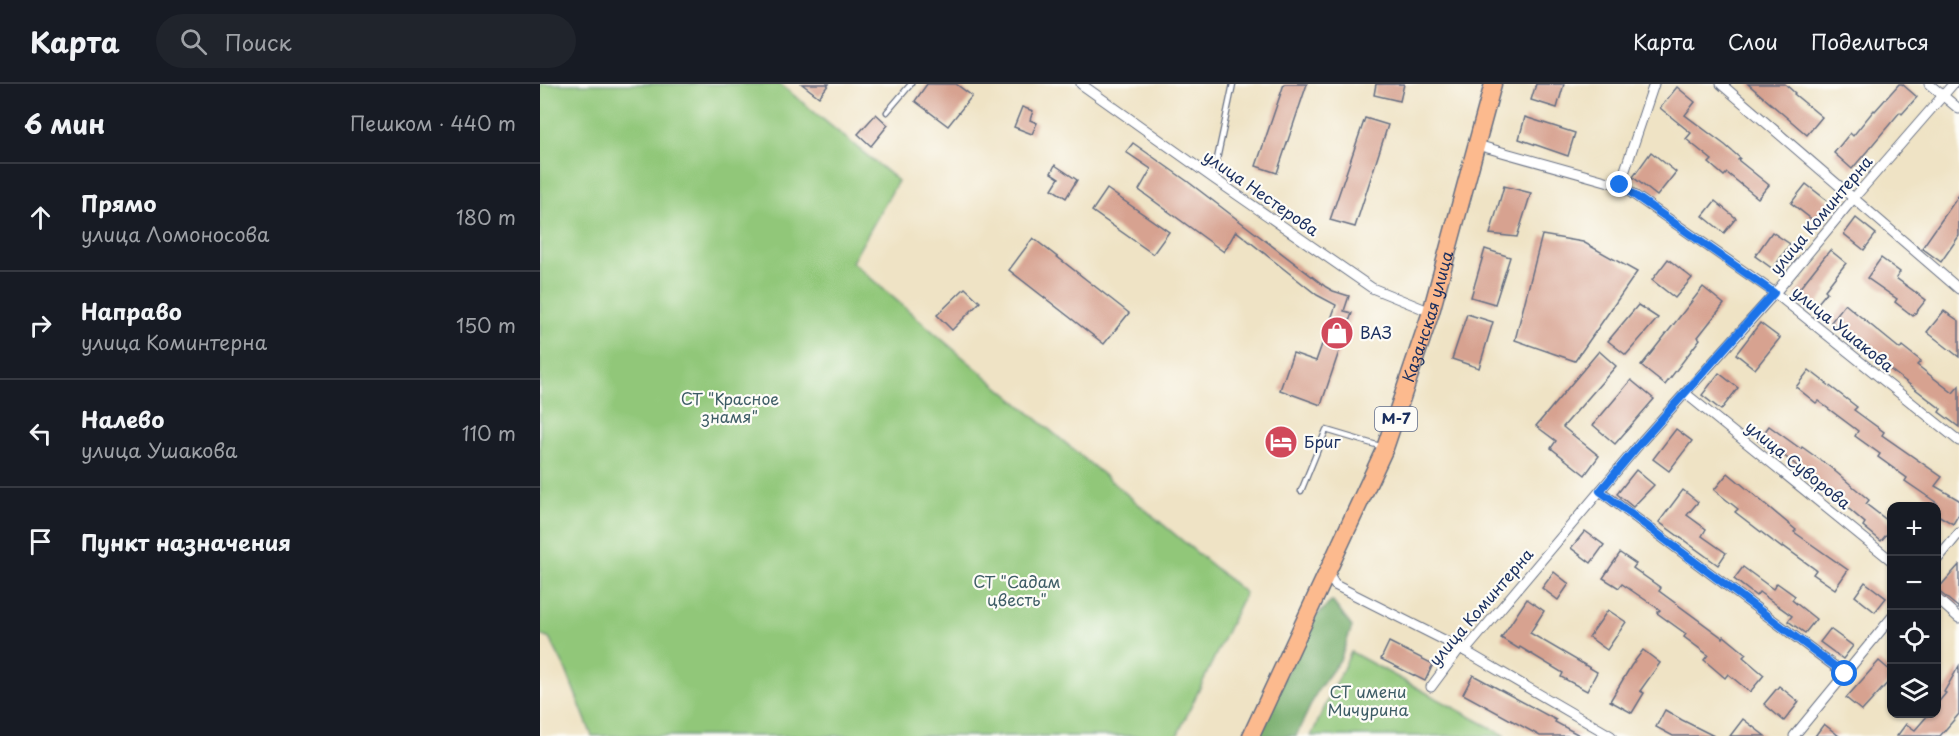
<!DOCTYPE html>
<html lang="ru">
<head>
<meta charset="utf-8">
<style>
  body { margin:0; font-family:"Playpen Sans",sans-serif; background:#20242c; color:#f1f3f6 }
  .controls { position:absolute; right:18px; bottom:18px; display:grid; overflow:hidden; border-radius:12px; box-shadow:0 2px 4px #0004 }
  .controls button { width:54px; height:54px; display:grid; place-items:center; padding:0; border:0; border-bottom:2px solid #363941; background:#171b24; color:#f1f3f6; font:30px sans-serif }
  .stop { position:absolute; width:18px; height:18px; margin:-14px; border:4px solid #1a73e8; border-radius:50%; background:#fff }
  .stop.end { background:#1a73e8; border-color:#fff; box-shadow:0 2px 6px #0008 }
  .list { margin:0; padding:0; list-style:none }
  h2 { display:flex; justify-content:space-between; align-items:center; height:78px; margin:0; padding:0 24px; font-size:26px }
  h2 small { font-size:20px; font-weight:400; color:#9ea1a6 }
  .list li { display:grid; grid-template-columns:39px 1fr auto; gap:18px; align-items:center; box-sizing:border-box; height:108px; padding:0 24px; border-top:2px solid #363941 }
  .list b { display:block; font-size:22px; white-space:nowrap }
  .list p { margin:0; font-size:20px; white-space:nowrap; color:#9ea1a6 }
  .list em { font-size:20px; font-style:normal; color:#9ea1a6 }
  .icon { flex:none; width:33px; height:33px; fill:none; stroke:currentColor; stroke-width:2; stroke-linecap:round; stroke-linejoin:round }
  .map { position:relative; flex:none; width:1419px; height:652px; overflow:hidden }
  header { display:flex; align-items:center; gap:36px; box-sizing:border-box; height:84px; padding:0 30px; background:#171b24; border-bottom:2px solid #363941 }
  header strong { font-size:28px }
  nav { display:flex; gap:33px; margin-inline-start:auto; font-size:21px }
  .search { width:420px; height:54px; background:#20242c; display:flex; align-items:center; gap:15px; box-sizing:border-box; padding:0 21px; border-radius:33px; color:#9ea1a6; font-size:22px }
  main { display:flex }
  aside { flex:1; background:#171b24 }
  .map>svg:first-child { display:block }
  .green { fill:#91c779; stroke:#567b6c; stroke-width:1.5 }
  .forest { fill:#74ac69; stroke:#486e64; stroke-width:1.5 }
  .building { fill:#d7a290 }
  .lines { fill:none; stroke-linecap:round; stroke-linejoin:round }
  .service-casing { stroke:#656e82; stroke-width:7 }
  .minor-casing { stroke:#656e82; stroke-width:11 }
  .trunk-casing { stroke:#656e82; stroke-width:19 }
  .service { stroke:#fff; stroke-width:4.5 }
  .minor { stroke:#fff; stroke-width:9 }
  .trunk { stroke:#fcba8e; stroke-width:16 }
  .route { stroke:#1a73e8; stroke-width:8 }
  .labels { text-anchor:middle; stroke-width:4.5; stroke-linejoin:round; paint-order:stroke }
  .shield { fill:#fdfcf7; stroke:#5f6c8c; stroke-width:1.5 }
  .shield-label { font-size:15px; font-weight:bold; fill:#1b2f5e }
  .street-label { font-size:16px; fill:#1b2f5e; stroke:#fdfcf7 }
  .poi-label { font-size:16px; fill:#1b2f5e; stroke:#fdfcf7; text-anchor:start }
  .park-label { font-size:16px; fill:#3e5d66; stroke:#fdfcf7 }
</style>
</head>
<body>
<header>
<strong>Карта</strong>
<div class="search"><svg class="icon" aria-label="search" viewBox="0 0 24 24"><circle cx="10" cy="10" r="6"/><path d="M15 15l6 6"/></svg>Поиск</div>
<nav><a>Карта</a><a>Слои</a><a>Поделиться</a></nav>
</header>
<main>
<aside>
<h2>6 мин<small>Пешком · 440 m</small></h2>
<ul class="list">
<li><svg class="icon" aria-label="ahead" viewBox="0 0 24 24"><path d="M12 20V5M6 11l6-6 6 6"/></svg><div><b>Прямо</b><p>улица Ломоносова</p></div><em>180 m</em></li>
<li><svg class="icon" aria-label="right" viewBox="0 0 24 24"><path d="M7 20v-9h11M14 6l5 5-5 5"/></svg><div><b>Направо</b><p>улица Коминтерна</p></div><em>150 m</em></li>
<li><svg class="icon" aria-label="left" viewBox="0 0 24 24"><path d="M17 20v-9H6M10 6l-5 5 5 5"/></svg><div><b>Налево</b><p>улица Ушакова</p></div><em>110 m</em></li>
<li><svg class="icon" aria-label="arrive" viewBox="0 0 24 24"><path d="M6 21V4h12l-3 4 3 4H6"/></svg><div><b>Пункт назначения</b></div></li>
</ul>
</aside>
<div class="map">
<svg width="1419" height="652" viewBox="0 0 1419 652">
  <rect width="100%" height="100%" fill="#fdfcf7"/>
  <filter id="ink" filterUnits="userSpaceOnUse"><feTurbulence type="fractalNoise" baseFrequency=".0167" numOctaves="2"/><feDisplacementMap in="SourceGraphic" scale="12" xChannelSelector="R" yChannelSelector="G"/><feConvolveMatrix kernelMatrix="1 2 1 2 8 2 1 2 1" color-interpolation-filters="sRGB"/></filter>
  <filter id="wash" filterUnits="userSpaceOnUse"><feTurbulence type="fractalNoise" baseFrequency=".008" numOctaves="4" result="noise"/><feDisplacementMap in="SourceGraphic" scale="24" xChannelSelector="R" yChannelSelector="G"/><feGaussianBlur stdDeviation="1.35" result="paint"/><feColorMatrix in="noise" values="0 0 0 0 0 0 0 0 0 0 0 0 0 0 0 0 0 1.4 0 .05"/><feComposite in="paint" operator="in"/></filter>
  <g filter="url(#wash)">
    <rect width="100%" height="100%" fill="#efe3c5"/>
    <g class="green">
      <polygon points="0,0 240,0 358,97 312,178 419,270 705,509 637,652 52,652 26,586 10,555 0,551"/>
      <polygon points="811,568 966,652 771,652"/>
    </g>
    <polygon class="forest" points="792,517 812,543 800,576 778,606 756,652 717,652 770,538"/>
    <g id="blocks">
      <g class="building">
        <polygon points="262,0 289,0 279,13"/>
        <polygon points="387,0 416,0 432,12 408,42 375,17"/>
        <polygon points="744,0 767,0 737,89 716,82"/>
        <polygon points="836,0 864,0 860,17 834,11"/>
        <polygon points="996,0 1024,0 1017,24 991,16"/>
        <polygon points="1208,0 1245,0 1255,9 1254,10 1282,33 1267,51"/>
        <polygon points="1359,0 1362,0 1377,13 1362,30 1360,28 1312,85 1294,69 1310,49 1313,52 1334,26 1335,27"/>
        <polygon points="1137,3 1155,18 1145,31 1185,61 1200,74 1198,76 1229,101 1218,114 1187,89 1184,92 1169,79 1172,76 1146,55 1151,49 1120,24"/>
        <polygon points="482,23 493,27 490,36 497,39 492,50 474,43"/>
        <polygon points="336,30 348,41 331,62 318,50"/>
        <polygon points="985,33 1035,49 1028,72 979,55"/>
        <polygon points="825,34 848,41 815,143 790,136"/>
        <polygon points="593,59 647,97 786,203 793,207 809,212 804,227 812,229 781,321 740,306 753,269 776,277 796,221 777,211 696,147 684,168 599,106 611,85 586,68"/>
        <polygon points="1111,68 1136,88 1117,112 1093,93"/>
        <polygon points="515,81 537,96 526,114 512,105 519,94 511,89"/>
        <polygon points="1266,100 1289,118 1274,137 1251,119"/>
        <polygon points="964,102 991,109 977,153 950,150"/>
        <polygon points="567,105 629,148 613,170 552,127"/>
        <polygon points="1419,111 1419,152 1401,178 1382,164"/>
        <polygon points="1175,117 1196,134 1184,149 1163,132"/>
        <polygon points="1316,134 1336,150 1324,166 1304,150"/>
        <polygon points="1232,148 1250,160 1233,185 1215,172"/>
        <polygon points="1002,151 1043,158 1097,188 1035,277 975,256"/>
        <polygon points="493,154 589,229 564,260 469,186"/>
        <polygon points="945,165 970,173 955,220 931,213"/>
        <polygon points="1290,166 1306,179 1285,206 1287,208 1273,225 1255,210"/>
        <polygon points="1341,174 1360,188 1356,194 1386,216 1373,232 1355,218 1357,215 1327,194"/>
        <polygon points="1128,175 1152,194 1135,214 1112,196"/>
        <polygon points="1163,203 1184,220 1158,253 1160,255 1125,301 1101,282"/>
        <polygon points="425,204 440,218 412,246 397,231"/>
        <polygon points="1305,220 1360,265 1362,262 1381,277 1377,281 1413,309 1419,302 1419,343 1399,328 1401,325 1347,283 1314,254 1313,255 1291,238"/>
        <polygon points="1098,221 1118,234 1086,271 1068,257"/>
        <polygon points="1404,227 1419,237 1419,273 1387,248"/>
        <polygon points="927,230 953,238 939,284 912,275"/>
        <polygon points="1220,239 1240,254 1215,285 1196,270"/>
        <polygon points="1059,267 1076,282 1023,343 1059,372 1045,391 1011,364 1016,357 996,342"/>
        <polygon points="1269,286 1317,323 1314,326 1344,348 1342,351 1402,393 1395,402 1419,416 1419,430 1413,440 1396,430 1397,419 1365,397 1367,394 1338,373 1340,370 1315,352 1318,347 1278,317 1276,319 1256,303"/>
        <polygon points="1179,289 1198,304 1181,326 1162,311"/>
        <polygon points="1091,296 1114,315 1075,360 1053,341"/>
        <polygon points="1229,342 1261,365 1262,363 1290,383 1329,416 1326,420 1352,440 1352,444 1341,457 1323,442 1325,439 1278,398 1239,368 1236,371 1218,357"/>
        <polygon points="1136,345 1152,357 1129,387 1113,375"/>
        <polygon points="1096,386 1114,401 1093,423 1077,410"/>
        <polygon points="1188,389 1256,446 1254,448 1308,486 1295,505 1273,490 1276,486 1243,462 1242,464 1195,428 1198,425 1174,406"/>
        <polygon points="1143,406 1158,418 1147,431 1166,445 1162,452 1186,469 1178,481 1119,438"/>
        <polygon points="1045,447 1064,461 1051,479 1031,464"/>
        <polygon points="1080,469 1096,480 1093,484 1121,504 1119,507 1183,554 1184,552 1206,570 1203,573 1224,591 1210,608 1188,590 1185,594 1164,576 1168,571 1144,553 1146,550 1117,529 1120,526 1082,500 1079,504 1063,494"/>
        <polygon points="1419,481 1419,524 1397,506"/>
        <polygon points="1203,483 1233,505 1237,499 1255,512 1252,516 1276,535 1265,549 1248,537 1252,532 1219,508 1216,512 1194,495"/>
        <polygon points="1014,488 1029,500 1018,516 1002,504"/>
        <polygon points="1325,498 1346,514 1335,528 1315,512"/>
        <polygon points="987,515 1004,527 990,549 1057,588 1047,607 1021,593 1023,589 980,563 979,565 961,554"/>
        <polygon points="1068,526 1086,538 1067,566 1049,553"/>
        <polygon points="1290,545 1313,562 1303,575 1280,558"/>
        <polygon points="849,558 893,580 885,597 841,575"/>
        <polygon points="1103,566 1120,579 1100,607 1104,609 1092,629 1070,617 1091,582"/>
        <polygon points="1339,577 1352,588 1352,594 1322,627 1306,614"/>
        <polygon points="1419,582 1419,630 1400,652 1357,652 1366,640 1375,646 1389,630 1396,630 1396,621 1406,609 1404,608"/>
        <polygon points="933,591 1016,636 1015,638 1041,652 1000,652 923,610"/>
        <polygon points="1239,602 1259,618 1244,637 1224,620"/>
        <polygon points="1125,626 1142,636 1174,652 1133,652 1116,643"/>
        <polygon points="1203,635 1225,652 1190,652"/>
        <polygon points="1284,640 1299,652 1275,652"/>
      </g>
    </g>
  </g>
  <g filter="url(#ink)">
    <use href="#blocks" fill-opacity="0" stroke="#656e82" stroke-width="1.5"/>
    <g class="lines">
      <g class="service-casing">
        <g id="service">
          <polyline points="347,28 371,0"/>
          <polyline points="673,94 693,0"/>
          <polyline points="761,407 786,346 843,363"/>
        </g>
      </g>
      <g class="minor-casing">
        <g id="minor">
          <polyline points="541,0 673,94 832,204 891,228"/>
          <polyline points="1181,0 1419,205"/>
          <polyline points="1389,0 1419,25"/>
          <polyline points="937,61 1080,101 1235,209 1419,357"/>
          <polyline points="1080,101 1114,0"/>
          <polyline points="1145,309 1352,477"/>
          <polyline points="1060,407 1305,590"/>
          <polyline points="1396,477 1419,449"/>
          <polyline points="787,488 795,501 920,564"/>
          <polyline points="1396,514 1419,534"/>
          <polyline points="925,567 1071,652"/>
          <polyline points="891,603 920,564 925,567 1102,357 1235,209 1313,115 1413,0"/>
          <polyline points="1254,652 1352,533"/>
        </g>
      </g>
      <g class="trunk-casing">
        <g id="trunk">
          <path id="s1" d="M711 652 845 364 891 228 953 0"/>
        </g>
      </g>
      <use href="#service" class="service"/>
      <use href="#minor" class="minor"/>
      <use href="#trunk" class="trunk"/>
    </g>
  </g>
  <g class="lines" filter="url(#ink)">
    <polyline class="route" points="1080,101 1234,209 1102,357 1060,407 1305,590"/>
  </g>
  <defs>
    <g id="shop-disc" transform="scale(1.725)"><circle r="9.5" fill="#d1495b" stroke="#fdfcf7"/><path d="M-5-2.5h2.3a2.7 3.5 0 0 1 5.4 0H5L5.5 6h-11ZM-1.5-2.5h3a1.5 2.3 0 0 0-3 0Z" fill="#fff"/></g>
    <g id="hotel-disc" transform="scale(1.725)"><circle r="9.5" fill="#d1495b" stroke="#fdfcf7"/><path d="M-6-4.5h1.5V1H6V5H4.5V3h-9V5H-6ZM-4 0a1.8 1.8 0 1 1 3.6 0ZM.5 0V-2.5h3Q6-2.5 6 0Z" fill="#fff"/></g>
  </defs>
  <g fill-rule="evenodd">
    <use href="#shop-disc" x="797" y="249"/>
    <use href="#hotel-disc" x="741" y="358"/>
  </g>
  <g class="labels">
    <rect class="shield" x="835" y="323" width="42" height="24" rx="4.5"/>
    <g class="shield-label">
      <text x="856" y="340">М-7</text>
    </g>
    <g class="street-label">
      <text transform="translate(721 109) rotate(35)" y="6">улица Нестерова</text>
      <text transform="translate(1281 131) rotate(-50)" y="6">улица Коминтерна</text>
      <text dy="6" stroke="none"><textPath href="#s1" startOffset="456">Казанская улица</textPath></text>
      <text transform="translate(1303 245) rotate(39)" y="6">улица Ушакова</text>
      <text transform="translate(1258 381) rotate(39)" y="6">улица Суворова</text>
      <text transform="translate(941 523) rotate(-49)" y="6">улица Коминтерна</text>
    </g>
    <g class="poi-label">
      <text x="820" y="255">ВАЗ</text>
      <text x="764" y="364">Бриг</text>
    </g>
    <g class="park-label">
      <text x="190" y="321">СТ "Красное<tspan x="190" dy="18">знамя"</tspan></text>
      <text x="477" y="504">СТ "Садам<tspan x="477" dy="18">цвесть"</tspan></text>
      <text x="828" y="614">СТ имени<tspan x="828" dy="18">Мичурина</tspan></text>
    </g>
  </g>
</svg>
<div class="controls">
<button>+</button>
<button>−</button>
<button><svg class="icon" aria-label="locate" viewBox="0 0 24 24"><circle cx="12" cy="12" r="6"/><path d="M12 2v4M12 18v4M2 12h4M18 12h4"/></svg></button>
<button><svg class="icon" aria-label="layers" viewBox="0 0 24 24"><path d="M12 4l9 5-9 5-9-5zM3 14l9 5 9-5"/></svg></button>
</div>
<div class="stop" style="left:1305px;top:590px"></div>
<div class="stop end" style="left:1080px;top:101px"></div>
</div>
</main>
</body>
</html>
